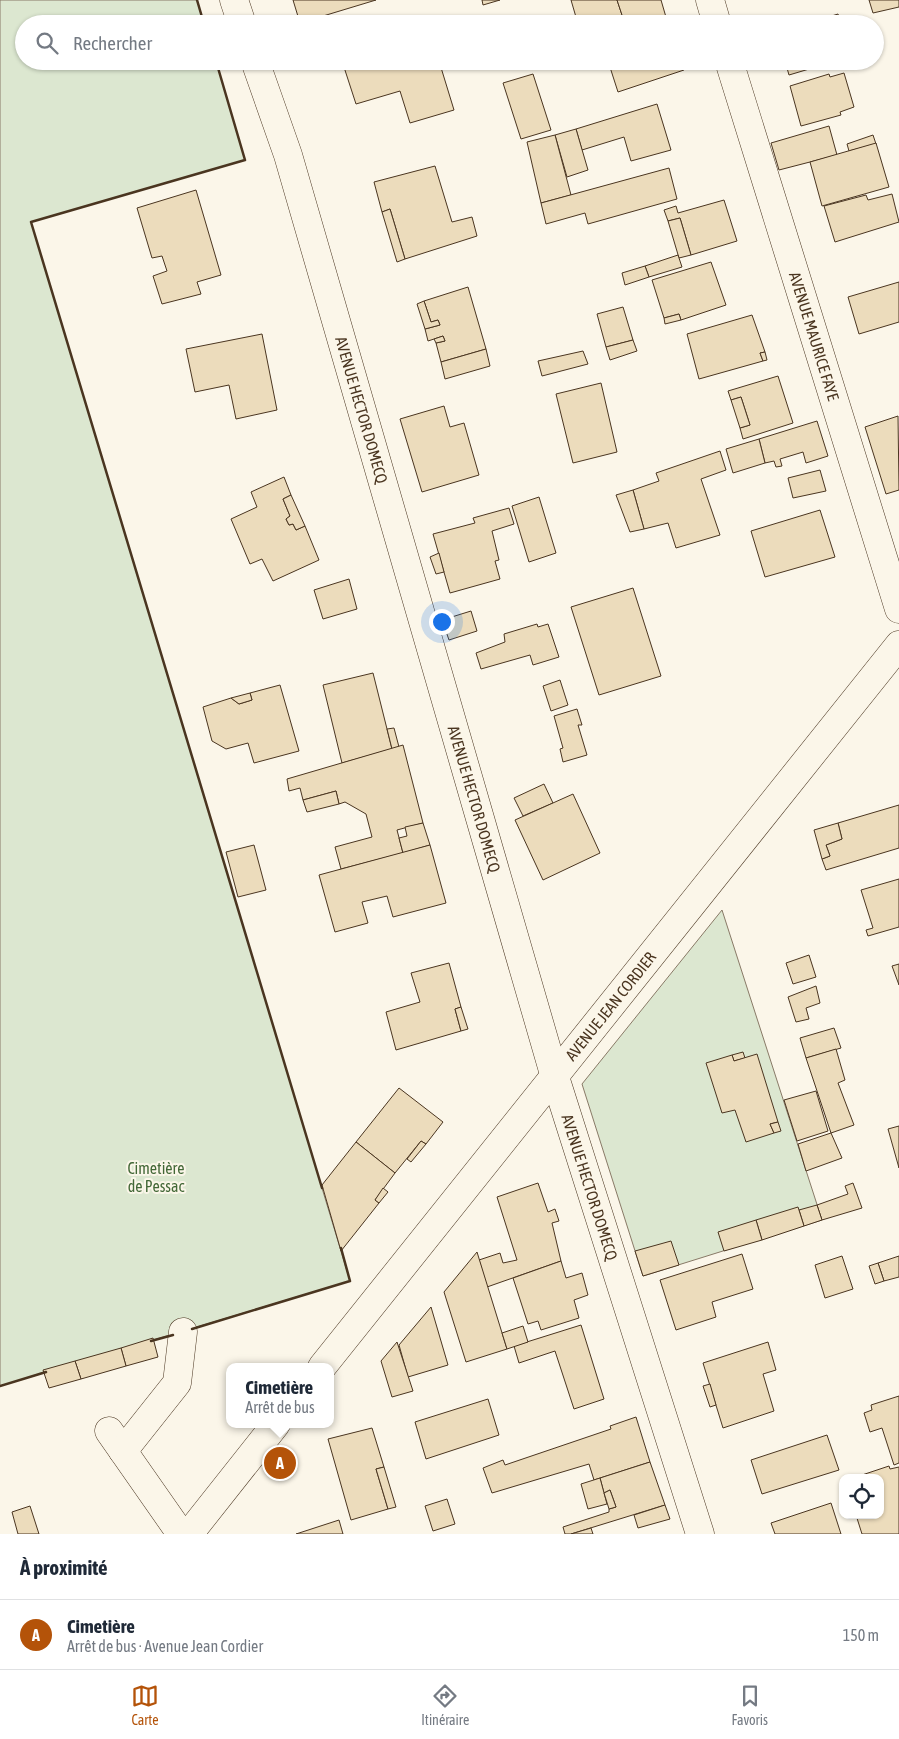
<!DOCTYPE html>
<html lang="fr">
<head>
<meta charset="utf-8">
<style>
  body { margin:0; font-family:"Asap Condensed",sans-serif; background:#f6f6f7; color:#1f2937 }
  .controls { position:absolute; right:15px; bottom:15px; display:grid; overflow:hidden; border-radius:10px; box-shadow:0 1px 4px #0004 }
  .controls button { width:45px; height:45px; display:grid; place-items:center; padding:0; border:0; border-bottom:1px solid #e0e1e3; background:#fff; color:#1f2937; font:25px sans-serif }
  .you { position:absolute; left:441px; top:621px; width:18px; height:18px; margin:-12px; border:4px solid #fff; border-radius:50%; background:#1a73e8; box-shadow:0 0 0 8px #1a73e833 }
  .badge { display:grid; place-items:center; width:32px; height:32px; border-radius:50%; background:#b45309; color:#fff; font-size:16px; font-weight:700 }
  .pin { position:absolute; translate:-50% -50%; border:2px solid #fff; box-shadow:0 1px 5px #0006 }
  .popup { position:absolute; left:226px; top:1363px; width:108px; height:65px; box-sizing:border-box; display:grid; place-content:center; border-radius:10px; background:#fff; filter:drop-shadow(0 1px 4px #0005); font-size:16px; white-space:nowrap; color:#747a83 }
  .popup b { font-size:19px; color:#1f2937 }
  .popup::after { content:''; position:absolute; left:50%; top:100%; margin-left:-10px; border:10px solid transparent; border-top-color:#fff }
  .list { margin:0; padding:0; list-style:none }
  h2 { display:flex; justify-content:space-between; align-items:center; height:65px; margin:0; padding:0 20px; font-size:21px }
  h2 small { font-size:16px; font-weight:400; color:#747a83 }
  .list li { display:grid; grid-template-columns:32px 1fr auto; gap:15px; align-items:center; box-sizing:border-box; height:70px; padding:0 20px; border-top:1px solid #e0e1e3 }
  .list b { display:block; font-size:19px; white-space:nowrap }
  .list p { margin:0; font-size:16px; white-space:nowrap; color:#747a83 }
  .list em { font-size:16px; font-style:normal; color:#747a83 }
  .icon { flex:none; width:28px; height:28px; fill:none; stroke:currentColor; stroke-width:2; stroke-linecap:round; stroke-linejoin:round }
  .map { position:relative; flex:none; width:899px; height:1534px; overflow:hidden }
  .search { position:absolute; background:#fff; box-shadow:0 1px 4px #0004; left:15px; right:15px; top:15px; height:55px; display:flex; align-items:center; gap:12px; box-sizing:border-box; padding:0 18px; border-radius:28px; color:#747a83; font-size:19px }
  .sheet { height:135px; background:#fff }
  nav { display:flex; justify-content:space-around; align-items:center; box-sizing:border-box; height:70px; border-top:1px solid #e0e1e3; background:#fff; font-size:14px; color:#747a83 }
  nav a { display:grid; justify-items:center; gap:2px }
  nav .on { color:#b45309 }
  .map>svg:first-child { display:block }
  .green { fill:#dce7d0; stroke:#887966 }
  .building { fill:#ecdcbc; stroke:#4a3520 }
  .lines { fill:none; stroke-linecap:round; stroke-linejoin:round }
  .minor-casing { stroke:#4a3520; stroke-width:29 }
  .minor { stroke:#fbf6e9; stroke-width:28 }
  .wall { stroke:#4a3520; stroke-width:2.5 }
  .labels { text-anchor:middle; stroke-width:4; stroke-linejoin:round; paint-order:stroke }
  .street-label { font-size:16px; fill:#4a3520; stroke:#fbf6e9 }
  .park-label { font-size:16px; fill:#436837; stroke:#fbf6e9 }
</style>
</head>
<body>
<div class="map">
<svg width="899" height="1534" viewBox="0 0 899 1534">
  <rect width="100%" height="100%" fill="#fbf6e9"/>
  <g class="green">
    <polygon points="0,0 197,0 204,24 24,24 24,61 216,61 245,160 31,222 350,1281 0,1386"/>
    <polygon points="722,910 822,1220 643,1276 582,1084"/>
  </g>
  <g class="building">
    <polygon points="293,0 376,0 300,23"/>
    <polygon points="482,0 500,0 483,5"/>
    <polygon points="571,0 617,0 625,24 578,24"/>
    <polygon points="617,0 661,0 668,24 625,24"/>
    <polygon points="869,0 899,0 899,7 873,13"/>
    <polygon points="838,14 841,24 806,24"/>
    <polygon points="342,61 439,61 454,110 410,123 400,91 356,104"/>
    <polygon points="608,61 681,61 684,70 618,92"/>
    <polygon points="785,61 836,61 789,75"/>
    <polygon points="844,73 854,107 840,112 841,115 801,126 790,86 829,74 830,77"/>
    <polygon points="533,74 551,130 521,139 503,83"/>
    <polygon points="657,104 671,150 631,161 624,137 582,150 576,129"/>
    <polygon points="829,126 837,155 779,170 771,143"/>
    <polygon points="576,129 588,170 567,177 555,135"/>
    <polygon points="555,135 571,195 541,203 527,142"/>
    <polygon points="873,135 876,144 849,151 847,144"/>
    <polygon points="876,143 889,187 822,206 810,162"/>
    <polygon points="435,166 452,222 472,217 477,236 405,259 390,209 382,212 374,182"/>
    <polygon points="669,168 677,199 588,224 585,213 546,224 541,203"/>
    <polygon points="196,190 221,275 197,282 201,294 162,304 153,276 167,271 162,256 152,258 137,208"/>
    <polygon points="892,194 899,222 835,242 824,206 866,195 868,200"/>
    <polygon points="724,200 737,241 691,255 680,218 668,221 664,210 676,206 678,213"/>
    <polygon points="390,209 405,259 397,262 382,212"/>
    <polygon points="680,218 691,255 679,258 668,221"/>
    <polygon points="678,255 682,267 649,277 645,266"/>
    <polygon points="711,262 726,305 681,320 679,314 664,318 652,280"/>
    <polygon points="645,266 649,277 625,285 622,273"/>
    <polygon points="899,282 899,322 859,334 848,297"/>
    <polygon points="468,287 486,349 441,362 436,343 445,341 443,336 428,341 425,329 440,325 438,320 431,322 424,301"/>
    <polygon points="424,301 431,322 438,320 440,325 425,329 417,304"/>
    <polygon points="623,307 633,340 606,347 597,314"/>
    <polygon points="679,314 681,320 665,324 664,318"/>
    <polygon points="752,315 765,352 760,353 763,361 699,379 687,334"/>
    <polygon points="262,334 277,410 236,419 229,385 195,392 186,349"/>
    <polygon points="443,336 445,341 436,343 434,339"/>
    <polygon points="633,340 637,351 610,360 606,347"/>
    <polygon points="486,349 490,366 445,379 441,362"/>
    <polygon points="583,351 588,364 542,376 538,361"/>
    <polygon points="765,352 767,360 763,361 760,353"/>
    <polygon points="778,376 793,423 743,439 740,428 750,425 741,397 731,400 728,391"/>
    <polygon points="601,383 617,452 573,463 556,394"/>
    <polygon points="741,397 750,425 740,428 731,400"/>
    <polygon points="444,406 450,427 464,423 479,475 422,492 400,419"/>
    <polygon points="898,416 899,490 886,494 865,427"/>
    <polygon points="817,421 828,456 806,463 803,452 780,459 782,466 776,467 774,461 765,463 759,439"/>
    <polygon points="759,439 765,463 733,473 726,449"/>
    <polygon points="720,451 726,470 701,479 720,535 676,548 668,523 644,529 633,490 659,481 656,473"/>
    <polygon points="820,470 826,491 793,498 788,478"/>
    <polygon points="284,477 291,495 283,499 290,516 286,519 289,525 293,524 296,530 305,526 319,560 273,581 262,559 250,564 231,519 257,507 251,492"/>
    <polygon points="633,490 644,529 630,532 616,495"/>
    <polygon points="291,495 305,526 296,530 293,524 289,525 286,519 290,516 283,499"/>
    <polygon points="539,497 556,553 529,562 512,506"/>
    <polygon points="509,508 514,524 492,531 499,560 495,561 500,579 450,593 433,534 475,523 473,518"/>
    <polygon points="820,510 835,557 765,577 751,531"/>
    <polygon points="439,553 444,572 436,574 430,557"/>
    <polygon points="349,579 357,609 323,619 314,590"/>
    <polygon points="633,588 661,676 599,695 571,607"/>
    <polygon points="471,611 477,631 449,640 442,620"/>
    <polygon points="537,624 538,627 548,624 559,657 533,665 530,655 481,669 476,653 505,642 504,634"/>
    <polygon points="373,673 392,749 342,763 323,685"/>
    <polygon points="560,680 568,705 551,711 543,686"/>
    <polygon points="280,685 299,751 254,763 248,743 226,749 212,741 203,707 231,698 239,704 252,700 250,693"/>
    <polygon points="250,693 252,700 239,704 231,698"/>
    <polygon points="577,709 582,725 578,725 587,755 563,762 560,749 563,748 554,716"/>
    <polygon points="394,728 399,747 392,749 387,729"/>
    <polygon points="403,745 423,823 397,830 403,853 341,869 335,847 372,837 366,814 345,802 339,804 336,791 303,800 300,788 289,791 287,779"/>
    <polygon points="544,784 553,803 523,816 514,798"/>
    <polygon points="336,791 339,804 307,812 303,800"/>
    <polygon points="573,794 600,853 543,880 515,820"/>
    <polygon points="899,805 899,848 826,870 822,859 830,856 826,845 842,839 838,823"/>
    <polygon points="423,823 430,845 403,853 399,838 407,836 405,827"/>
    <polygon points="838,823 842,839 826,845 830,856 822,859 814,830"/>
    <polygon points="254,845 266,890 238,897 226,852"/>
    <polygon points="430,845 446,903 393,917 387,896 362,902 368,923 335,932 319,875"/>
    <polygon points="899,879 899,927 868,936 866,930 873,928 861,890"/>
    <polygon points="809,955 816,977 793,984 786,963"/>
    <polygon points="449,963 461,1007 455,1009 461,1031 396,1050 386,1012 420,1002 411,973"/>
    <polygon points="899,964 899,985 892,966"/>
    <polygon points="816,986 820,1003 806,1008 809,1019 796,1022 788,997"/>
    <polygon points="461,1007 468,1029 461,1031 455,1009"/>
    <polygon points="834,1028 841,1048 806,1058 800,1038"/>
    <polygon points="836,1049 845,1080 838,1083 854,1125 831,1133 806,1058"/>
    <polygon points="743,1052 745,1058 734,1061 732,1055"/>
    <polygon points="757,1054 778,1122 770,1124 774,1133 746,1142 735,1110 722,1113 706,1063 732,1055 734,1061"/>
    <polygon points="399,1088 443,1122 426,1144 421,1141 395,1173 356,1142"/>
    <polygon points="816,1091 828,1131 797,1141 784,1100"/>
    <polygon points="778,1122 781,1131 774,1133 770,1124"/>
    <polygon points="899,1126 899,1168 888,1129"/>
    <polygon points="831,1133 842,1158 806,1171 798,1144"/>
    <polygon points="421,1141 426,1144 411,1162 407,1159"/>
    <polygon points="356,1142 395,1173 375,1200 379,1203 341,1251 322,1185"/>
    <polygon points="538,1183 548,1212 555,1209 559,1221 552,1223 561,1261 487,1287 479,1260 500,1253 503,1263 517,1260 497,1197"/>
    <polygon points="853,1183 862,1208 822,1220 817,1205 848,1194 845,1186"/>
    <polygon points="383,1188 388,1192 379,1203 375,1200"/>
    <polygon points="817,1205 822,1220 804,1226 799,1210"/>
    <polygon points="798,1207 804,1226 762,1240 756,1220"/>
    <polygon points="756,1220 762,1240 724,1251 718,1232"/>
    <polygon points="671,1241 679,1265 643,1276 635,1251"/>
    <polygon points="477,1252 507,1349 466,1362 444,1292"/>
    <polygon points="742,1254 753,1289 712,1302 716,1317 676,1330 660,1280"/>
    <polygon points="842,1256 853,1289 825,1298 815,1265"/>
    <polygon points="899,1256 899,1277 884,1281 878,1263"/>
    <polygon points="561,1261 566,1278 582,1273 588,1295 574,1300 579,1318 541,1330 538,1321 528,1324 513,1278"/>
    <polygon points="878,1263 884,1281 875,1284 869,1266"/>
    <polygon points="431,1307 448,1365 408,1377 399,1345"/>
    <polygon points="581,1325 604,1399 574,1409 555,1351 519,1363 514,1346"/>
    <polygon points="523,1326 528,1342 507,1349 502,1333"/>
    <polygon points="153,1338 158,1357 126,1366 121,1348"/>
    <polygon points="397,1342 413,1391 392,1397 381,1361"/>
    <polygon points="768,1342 776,1370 763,1374 774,1411 723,1428 703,1363"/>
    <polygon points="121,1348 126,1366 81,1379 75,1361"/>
    <polygon points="75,1361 81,1379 49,1388 43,1370"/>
    <polygon points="710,1384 716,1405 710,1407 703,1386"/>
    <polygon points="899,1396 899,1463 894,1465 882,1428 870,1432 864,1413 872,1410 871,1405"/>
    <polygon points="488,1399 499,1435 426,1459 415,1422"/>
    <polygon points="636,1417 650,1462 594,1480 589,1464 492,1493 483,1468 503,1460 505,1465 611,1429 610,1426"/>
    <polygon points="372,1428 384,1467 376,1469 388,1509 351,1520 328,1439"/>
    <polygon points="827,1435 839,1470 762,1494 751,1460"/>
    <polygon points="650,1462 665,1505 571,1534 565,1534 563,1527 609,1512 609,1509 616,1507 610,1490 604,1493 600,1478"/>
    <polygon points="889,1466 890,1469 899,1467 899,1534 862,1534 856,1515 880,1515 880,1478 853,1478"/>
    <polygon points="384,1467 396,1507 388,1509 376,1469"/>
    <polygon points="600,1478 607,1504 588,1509 581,1484"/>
    <polygon points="610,1490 616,1507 609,1509 604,1493"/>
    <polygon points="447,1499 455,1524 433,1531 425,1506"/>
    <polygon points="831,1503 841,1534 775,1534 771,1523"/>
    <polygon points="665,1505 670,1519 638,1528 634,1515"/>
    <polygon points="30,1506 39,1534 18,1534 12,1512"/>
    <polygon points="339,1520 343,1534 296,1534"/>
    <polygon points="591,1528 593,1534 571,1534"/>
  </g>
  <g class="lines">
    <g class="minor-casing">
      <g id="minor">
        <polyline points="234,0 242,24"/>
        <polyline points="710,0 717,24"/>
        <path id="s1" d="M255 61 288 155 554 1074 700 1534"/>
        <path id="s2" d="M729 61 899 609"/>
        <path id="s3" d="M322 1367 899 645"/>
        <polyline points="109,1431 181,1534"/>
        <polyline points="123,1451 177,1383 183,1332"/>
        <polyline points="189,1534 276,1424"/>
      </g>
    </g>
    <use href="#minor" class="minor"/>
    <g class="wall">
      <polyline points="197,0 204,24"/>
      <polyline points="216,61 245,160 31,222 322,1188"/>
      <polyline points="192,1329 350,1281 341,1248"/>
      <polyline points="151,1341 173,1335"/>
      <polyline points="0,1386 46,1372"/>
    </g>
  </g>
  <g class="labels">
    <g class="street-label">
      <text dy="6" stroke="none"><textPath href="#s2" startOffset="288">AVENUE MAURICE FAYE</textPath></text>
      <text dy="6" stroke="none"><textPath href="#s1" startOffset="365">AVENUE HECTOR DOMECQ</textPath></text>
      <text dy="6" stroke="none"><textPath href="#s1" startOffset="770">AVENUE HECTOR DOMECQ</textPath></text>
      <text dy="6" stroke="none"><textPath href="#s3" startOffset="462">AVENUE JEAN CORDIER</textPath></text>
      <text dy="6" stroke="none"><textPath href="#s1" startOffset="1175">AVENUE HECTOR DOMECQ</textPath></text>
    </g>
    <g class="park-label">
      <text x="156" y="1174">Cimetière<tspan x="156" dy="18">de Pessac</tspan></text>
    </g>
  </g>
</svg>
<div class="controls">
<button><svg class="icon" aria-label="locate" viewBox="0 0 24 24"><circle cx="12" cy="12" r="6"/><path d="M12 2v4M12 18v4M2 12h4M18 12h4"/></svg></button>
</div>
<div class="you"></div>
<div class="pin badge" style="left:280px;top:1463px">A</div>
<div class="popup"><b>Cimetière</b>Arrêt de bus</div>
<div class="search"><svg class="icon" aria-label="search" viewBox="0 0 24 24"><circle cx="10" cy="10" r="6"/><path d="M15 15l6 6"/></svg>Rechercher</div>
</div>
<section class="sheet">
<h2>À proximité<small></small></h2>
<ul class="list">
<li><span class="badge">A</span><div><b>Cimetière</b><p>Arrêt de bus · Avenue Jean Cordier</p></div><em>150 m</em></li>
</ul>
</section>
<nav>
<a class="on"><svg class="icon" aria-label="map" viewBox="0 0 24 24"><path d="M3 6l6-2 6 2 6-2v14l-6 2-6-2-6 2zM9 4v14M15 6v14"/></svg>Carte</a>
<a><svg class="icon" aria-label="directions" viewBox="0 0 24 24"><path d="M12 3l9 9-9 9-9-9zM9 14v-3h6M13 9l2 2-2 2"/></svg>Itinéraire</a>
<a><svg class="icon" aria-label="saved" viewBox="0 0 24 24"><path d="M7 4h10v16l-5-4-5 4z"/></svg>Favoris</a>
</nav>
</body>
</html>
